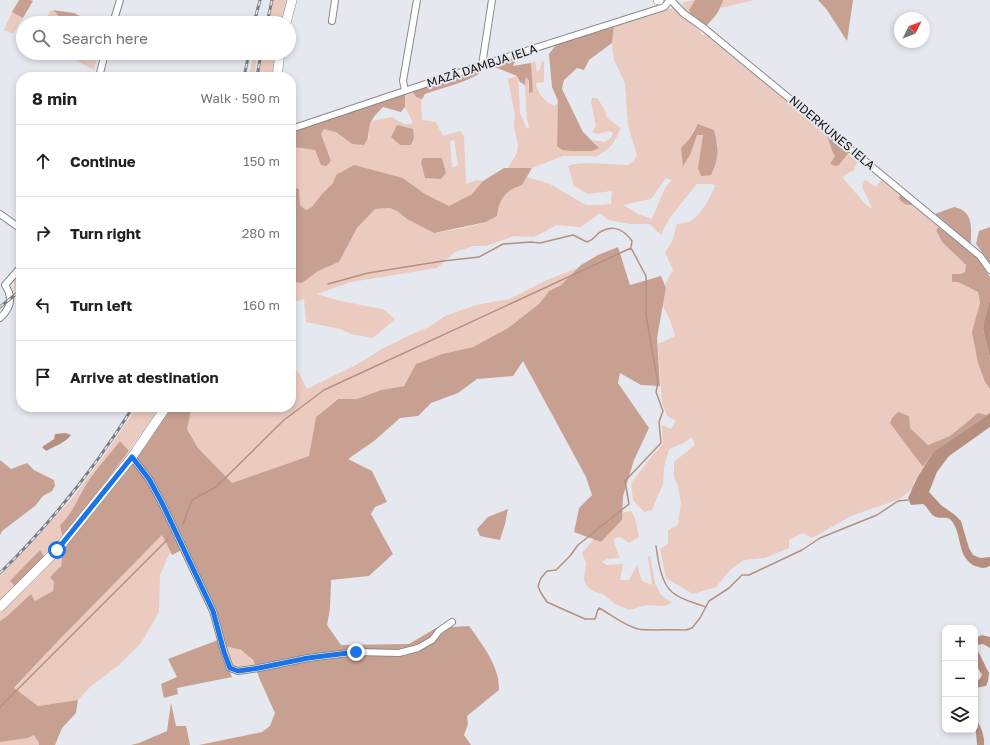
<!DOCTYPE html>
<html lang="en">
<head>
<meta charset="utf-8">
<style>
  body { margin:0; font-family:"Golos Text",sans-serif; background:#f2f2f2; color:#202124 }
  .controls { position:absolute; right:12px; bottom:12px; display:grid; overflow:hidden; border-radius:8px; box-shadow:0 2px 6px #0003 }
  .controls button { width:36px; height:36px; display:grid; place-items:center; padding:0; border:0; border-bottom:1px solid #e0e0e0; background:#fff; color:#202124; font:20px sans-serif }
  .compass { position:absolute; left:894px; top:12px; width:36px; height:36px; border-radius:50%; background:#fff; box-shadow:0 2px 6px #0003; rotate:48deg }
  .stop { position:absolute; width:12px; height:12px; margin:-9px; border:3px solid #1a73e8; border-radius:50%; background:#fff }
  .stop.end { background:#1a73e8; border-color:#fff; box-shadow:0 1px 4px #0008 }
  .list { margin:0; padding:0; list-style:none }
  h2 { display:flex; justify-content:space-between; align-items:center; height:52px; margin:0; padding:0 16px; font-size:17px }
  h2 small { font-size:13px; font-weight:400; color:#757577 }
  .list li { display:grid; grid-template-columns:26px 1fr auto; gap:12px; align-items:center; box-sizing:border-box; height:72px; padding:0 16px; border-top:1px solid #e0e0e0 }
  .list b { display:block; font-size:15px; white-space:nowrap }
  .list em { font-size:13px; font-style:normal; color:#757577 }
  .icon { flex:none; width:22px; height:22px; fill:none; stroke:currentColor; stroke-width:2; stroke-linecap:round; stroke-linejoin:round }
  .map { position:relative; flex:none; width:990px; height:745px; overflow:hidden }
  .search { position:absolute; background:#fff; box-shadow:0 2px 6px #0003; left:16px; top:16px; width:280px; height:44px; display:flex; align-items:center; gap:10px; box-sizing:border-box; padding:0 14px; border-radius:22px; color:#757577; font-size:15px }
  .panel { position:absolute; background:#fff; box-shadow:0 2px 6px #0003; left:16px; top:72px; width:280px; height:340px; border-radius:16px }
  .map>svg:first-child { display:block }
  .green { fill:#ebcabf; fill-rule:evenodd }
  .forest { fill:#c8a092 }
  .water { fill:#b78f81 }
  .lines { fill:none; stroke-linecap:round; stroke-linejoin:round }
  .stream { stroke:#b78f81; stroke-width:1.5 }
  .street-casing { stroke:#86898e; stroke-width:8 }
  .secondary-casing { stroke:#86898e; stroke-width:10 }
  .street { stroke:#fff; stroke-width:6 }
  .secondary { stroke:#fff; stroke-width:9 }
  .rail-casing { stroke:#7b7d81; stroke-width:3 }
  .rail { stroke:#e5e8ee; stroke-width:1.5; stroke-dasharray:4.5; stroke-linecap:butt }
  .route { stroke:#1a73e8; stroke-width:5 }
  .labels { text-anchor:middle; stroke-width:4; stroke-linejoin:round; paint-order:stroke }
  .street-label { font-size:12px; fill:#161719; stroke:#e5e8ee }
</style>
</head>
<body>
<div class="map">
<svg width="990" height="745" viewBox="0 0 990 745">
  <rect width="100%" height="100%" fill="#e5e8ee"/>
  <g class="green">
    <polygon points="273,0 289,0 283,23 268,23"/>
    <polygon points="695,0 689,10 691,15 685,11 682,4 684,2"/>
    <polygon points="723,0 754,0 721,8"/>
    <path d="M674 7 692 22 703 35 707 34 827 135 832 151 835 156 830 164 839 165 850 151 858 160 854 170 842 177 866 205 872 208 862 186 865 180 876 187 882 179 900 193 909 206 913 205 939 227 936 230 942 242 966 265 965 271 960 274 958 282 978 292 980 303 977 315 978 363 985 382 990 389V413L987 415 978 413 950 436 928 445 910 428 901 413 913 452 923 467 914 482 913 488 900 499 851 516 812 538 803 533 789 540V548L765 558 744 560 730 570 716 587 693 594 666 578 660 549 668 544V530L678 525 681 502 678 486 674 477V462L695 445 692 437 685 442 669 449 664 467 663 484 652 510 644 512 633 500 631 483 652 456 663 444 662 425 671 429 676 421 667 416 662 402 658 344 675 336 670 320 663 306 666 288 665 284 673 270 665 252 672 242 677 224C682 223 689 223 692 220 700 216 712 195 715 186L712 184H697C684 201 669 215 661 235L650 224H631L618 222 607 219 600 213 581 227 557 225 534 237 514 236 486 246H473L455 252 437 268 351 282 317 294 340 301 383 309 395 319 373 338 351 334 340 329 306 322 304 299 291 303V282L302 283 318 271 339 262 357 228 375 209 390 208 397 211 407 219 434 233 464 228 486 222 497 216C499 200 505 190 522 185L527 177 550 184 586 205H603L611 204 612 191 588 194 574 186 568 166 574 164 589 163 628 165 634 160 637 155 628 126 625 83 614 60 612 43 614 27ZM703 126 714 130 718 146 698 168 703 135H697L681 148 690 138 694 129ZM666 178 672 180 665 188 652 219 638 214 623 205 651 199Z"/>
    <path d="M51 10C57 11 61 17 62 23H43Z"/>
    <polygon points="12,12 23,18 13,34 4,30"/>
    <polygon points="62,53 98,53 94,70"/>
    <polygon points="254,53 258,53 254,77 249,77"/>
    <polygon points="262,53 277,53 274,77 258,77"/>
    <path d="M535 61 537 72 540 69 542 61H544V82L536 83C536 92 546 103 555 106L558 101 557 146 562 150 592 151 596 144 592 140 605 142 611 138 613 133 609 131 597 134 592 132 596 126 591 102 592 98H597L605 110 607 118 621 128C614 143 611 149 595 157L591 156H563L532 168H508L517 153 518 145 514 127 515 115 508 79 518 76 520 113 527 129 529 127 527 119 525 85 526 77 529 81 528 88 533 92 531 63Z"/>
    <path d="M413 92 418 97 422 99 421 103 422 120 436 122 443 136 460 131 464 136 466 184 476 180 483 181 472 194 449 206 425 194 403 178 386 174 336 175 333 183 321 195 312 207 306 210 300 205 299 190 294 191 293 222 291 227V148L293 147 315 150 321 165 331 161 321 134 324 129 336 132 352 144 369 137 368 130 372 121 392 117C400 121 404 127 413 123L405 107V94ZM397 125 400 145 391 137ZM454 140 458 165 452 168 450 141Z"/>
    <polygon points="580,267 561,285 549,291 539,304 508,328 473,347 442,354 416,364 404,386 381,390 357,399 337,399 316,417 309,456 232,483 198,448 187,429 192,407 291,407 291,366 299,373 307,389 356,365 382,349 410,335 429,327 445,316 476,305 509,299 547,280"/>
    <polygon points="21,273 21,288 14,292 14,281"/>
    <polygon points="137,407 160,407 129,451 120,441 82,490 75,507 60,525 62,535 45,558 40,550 11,581 17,588 0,604 0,576 70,501 103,457"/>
    <polygon points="631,511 635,518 639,537 629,543 621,537 615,538 614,542 620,558 607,559 602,562 607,565 623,564 620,580 629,580 637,565 642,581 652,585 648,557 650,556 655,583 661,595 672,603 664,606 646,605 630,610 615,604 604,595 593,591 586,585 584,579 586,563 582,553 594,539 601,542 622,520 622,513"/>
    <polygon points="162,535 170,552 160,575 159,612 141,643 119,665 91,686 78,700 38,706 14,689 58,641"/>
    <path d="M58 555 62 558C61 570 54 579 53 591L35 601 31 594 6 617 0 621V613L35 580Z"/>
    <path d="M225 646C239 649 251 653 255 667 232 670 232 668 225 646Z"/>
    <polygon points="34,735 39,743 39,745 0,745 0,742 28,738"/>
  </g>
  <g class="forest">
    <polygon points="19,0 30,0 33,1 23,18 12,12"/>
    <path d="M695 0H723C720 11 714 18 706 26L691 15 689 10Z"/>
    <polygon points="818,0 853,0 847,41 827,10"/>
    <polygon points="53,10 74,13 94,23 62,23 60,17"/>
    <polygon points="614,27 612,43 589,60 584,70 577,68 564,80 562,89 583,132 599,148 592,151 571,151 562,150 557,146 558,101 552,87 549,54 556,45"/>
    <polygon points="513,58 515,62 513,66 531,63 533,92 529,93 529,81 526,77 525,85 520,82 517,76 490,65"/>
    <path d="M482 67 483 70C476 80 438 89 425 94L422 99 416 97 413 92 416 90Z"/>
    <path d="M405 92V107L401 112 383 107C376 114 370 120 369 129 367 138 370 136 364 145L352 144 336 132 324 129 321 134 331 161 326 166 321 165 315 150 293 147 291 148V131Z"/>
    <path d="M698 124 714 130C719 149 719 158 711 175L701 176 698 168 703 135H697L690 155 683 166 681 148 690 138Z"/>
    <polygon points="397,125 413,129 414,138 411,145 400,145 391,137"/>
    <polygon points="827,135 850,151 839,165 836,166 830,164 835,156 832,151"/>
    <polygon points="423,158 442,158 446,173 441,179 425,178 421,162"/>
    <path d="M354 165 403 178 425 194 449 206 472 194 483 181 504 168H532L522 185C505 190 499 200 497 216L486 222 434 233 407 219 397 211 390 208 375 209 357 228 339 262 318 271 302 283 291 282V227L293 222 294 191 297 188 299 190 300 205 306 210 312 207 321 195 333 183 336 175Z"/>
    <path d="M900 193 913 205C907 206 903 203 899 199Z"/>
    <path d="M954 207C974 211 971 228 971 244L935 214Z"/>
    <polygon points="939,227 983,262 985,270 990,277 990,299 983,329 990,358 990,389 985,382 978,363 972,332 980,303 978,292 958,282 952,282 952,274 960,274 965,272 966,265 942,242 936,230"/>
    <polygon points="990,227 990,263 976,244 979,231"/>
    <path d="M618 247 630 285 661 276 666 288 657 338 660 386 641 385 620 373 618 383 649 428 634 460 623 496 622 520 601 542 574 532 579 508 592 495 586 477 523 361 513 376 477 379 458 393 431 403 418 416 400 418 374 441 348 459 372 471 387 502 375 507 371 514 393 554 369 576 331 580 330 608 327 625 341 645 409 644 436 628 469 626C482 644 500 667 499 690L467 716 468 724 464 735 471 745H199L262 732 270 726 275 713 260 680 253 660 241 650 225 646 187 547 172 555 162 535 58 641 14 688 38 706 78 700 76 713 62 728 55 745H39V743L34 735 28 738 0 742V621L6 617 31 594 35 601 53 591 54 582 50 577 61 566 62 558 58 555 167 407H192L187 429 198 448 232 483 309 456 316 417 338 399H357L381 390 404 386 416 364 442 354 473 347 508 328 539 304 549 291 561 285 581 265 598 255Z"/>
    <polygon points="898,412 909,416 910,428 928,445 950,436 978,413 987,415 933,452 923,467 890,423 892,418"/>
    <path d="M120 441 129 451 76 521 62 535 60 525C75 511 78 496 89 480 98 467 110 454 120 441Z"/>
    <polygon points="0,460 11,469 27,463 34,470 54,480 55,486 52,491 43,496 35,506 2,531 0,535"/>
    <polygon points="508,509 505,524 500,540 480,536 477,529 488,517"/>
    <polygon points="40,550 45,558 17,588 10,581"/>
    <polygon points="218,640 226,664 232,677 177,688 178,694 164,698 161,684 177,677 168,659"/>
    <polygon points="171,703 176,726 186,726 190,745 131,745 139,743 167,731"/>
  </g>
  <g class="water">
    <polygon points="990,299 990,358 983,329 984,323"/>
    <path d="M990 413V427L949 456 937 472 929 492 941 505 955 515 961 521 969 548 973 555 980 558 990 557V566C984 569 981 568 975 566 956 557 963 534 951 520 947 516 941 519 936 517 930 515 928 507 923 504L911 505 908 498 917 478 933 452Z"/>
    <path d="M66 433 71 435C65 443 55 446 46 451L42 447 54 439 55 434Z"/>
    <polygon points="982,635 990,637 990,648 983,644 977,645 976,647 989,673 988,681 986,686 975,688 975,682 979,680 982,675 975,663 975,638"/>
    <path d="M975 719C981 725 985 737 984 745H977Z"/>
  </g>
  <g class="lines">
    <g class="stream">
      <path d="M328 284 368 273 443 261 479 257 503 244 531 242 540 243 573 235 587 242C596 239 595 234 602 231 614 224 625 231 632 241L631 247"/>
      <path d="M183 524 192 500 216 487 284 420 324 390 631 248 646 276V316L658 383 656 392 663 411 659 422 661 443 625 481 629 504 578 545 570 556 556 570 547 571 541 578 538 586 541 593 547 602 585 619H595C597 615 596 612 599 608 612 615 623 625 638 629 649 631 674 629 686 630L692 628 700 618 709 601 729 588 742 575H749L802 550 820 538 877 515 898 501 908 500"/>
      <path d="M656 546C658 560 661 583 672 592 680 600 696 603 706 607"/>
      <polyline points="0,707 168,539"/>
    </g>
    <g class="street-casing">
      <g id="street">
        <polyline points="671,0 683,13 704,28 980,256 990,270"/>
        <polyline points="332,21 335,0"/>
        <polyline points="113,23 120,0"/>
        <polyline points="482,65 492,0"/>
        <polyline points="99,77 105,53"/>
        <polyline points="405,90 403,81 417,0"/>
        <polyline points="291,129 482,65 664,7 670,0"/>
        <polyline points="0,214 21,229"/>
        <path d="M0 318C10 309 14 298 5 285L21 267"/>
        <polyline points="132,457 149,479 162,503 213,611 224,651 230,668 238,671 259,668 308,658 357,652 399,653 418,648 432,640 439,631 452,622"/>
      </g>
    </g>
    <g class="secondary-casing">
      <g id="secondary">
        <polyline points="658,0 659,0"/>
        <polyline points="286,23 292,0"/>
        <polyline points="277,77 280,53"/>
        <polyline points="0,607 57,550 132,457 166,407"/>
      </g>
    </g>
    <use href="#street" class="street"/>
    <use href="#secondary" class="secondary"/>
    <g class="rail-casing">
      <g id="rail">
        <polyline points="254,23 260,0"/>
        <polyline points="267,23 272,0"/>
        <polyline points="244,77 249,53"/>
        <polyline points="257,77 261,53"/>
        <polyline points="0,307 21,290"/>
        <path d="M0 573C51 523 95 468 133 407"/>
      </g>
    </g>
    <use href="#rail" class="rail"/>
  </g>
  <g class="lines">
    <polyline class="route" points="57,550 132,457 149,479 162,503 213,611 224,652 230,668 238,671 259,668 308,658 356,652"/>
  </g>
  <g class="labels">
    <g class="street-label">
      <text transform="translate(482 66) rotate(-18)" y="4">MAZĀ DAMBJA IELA</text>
      <text transform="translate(832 133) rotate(40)" y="4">NIDERKUNES IELA</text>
    </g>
  </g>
</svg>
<div class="controls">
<button>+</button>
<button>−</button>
<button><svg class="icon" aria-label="layers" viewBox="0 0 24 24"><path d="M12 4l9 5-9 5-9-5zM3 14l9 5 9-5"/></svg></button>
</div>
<svg class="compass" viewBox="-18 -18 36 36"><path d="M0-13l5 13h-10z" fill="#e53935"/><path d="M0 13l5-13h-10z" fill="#757577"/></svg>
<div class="stop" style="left:57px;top:550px"></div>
<div class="stop end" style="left:356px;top:652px"></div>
<div class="search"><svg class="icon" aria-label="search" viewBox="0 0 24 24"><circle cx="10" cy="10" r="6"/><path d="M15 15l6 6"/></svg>Search here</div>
<section class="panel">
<h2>8 min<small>Walk · 590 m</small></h2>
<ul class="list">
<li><svg class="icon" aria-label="ahead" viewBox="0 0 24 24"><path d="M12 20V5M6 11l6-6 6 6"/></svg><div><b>Continue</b></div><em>150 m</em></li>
<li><svg class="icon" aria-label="right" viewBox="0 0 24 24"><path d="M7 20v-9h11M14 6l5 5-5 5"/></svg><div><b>Turn right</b></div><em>280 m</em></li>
<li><svg class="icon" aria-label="left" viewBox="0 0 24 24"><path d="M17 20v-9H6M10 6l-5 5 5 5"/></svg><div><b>Turn left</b></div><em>160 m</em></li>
<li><svg class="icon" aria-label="arrive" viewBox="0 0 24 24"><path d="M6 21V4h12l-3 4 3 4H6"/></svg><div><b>Arrive at destination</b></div></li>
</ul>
</section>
</div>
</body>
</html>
